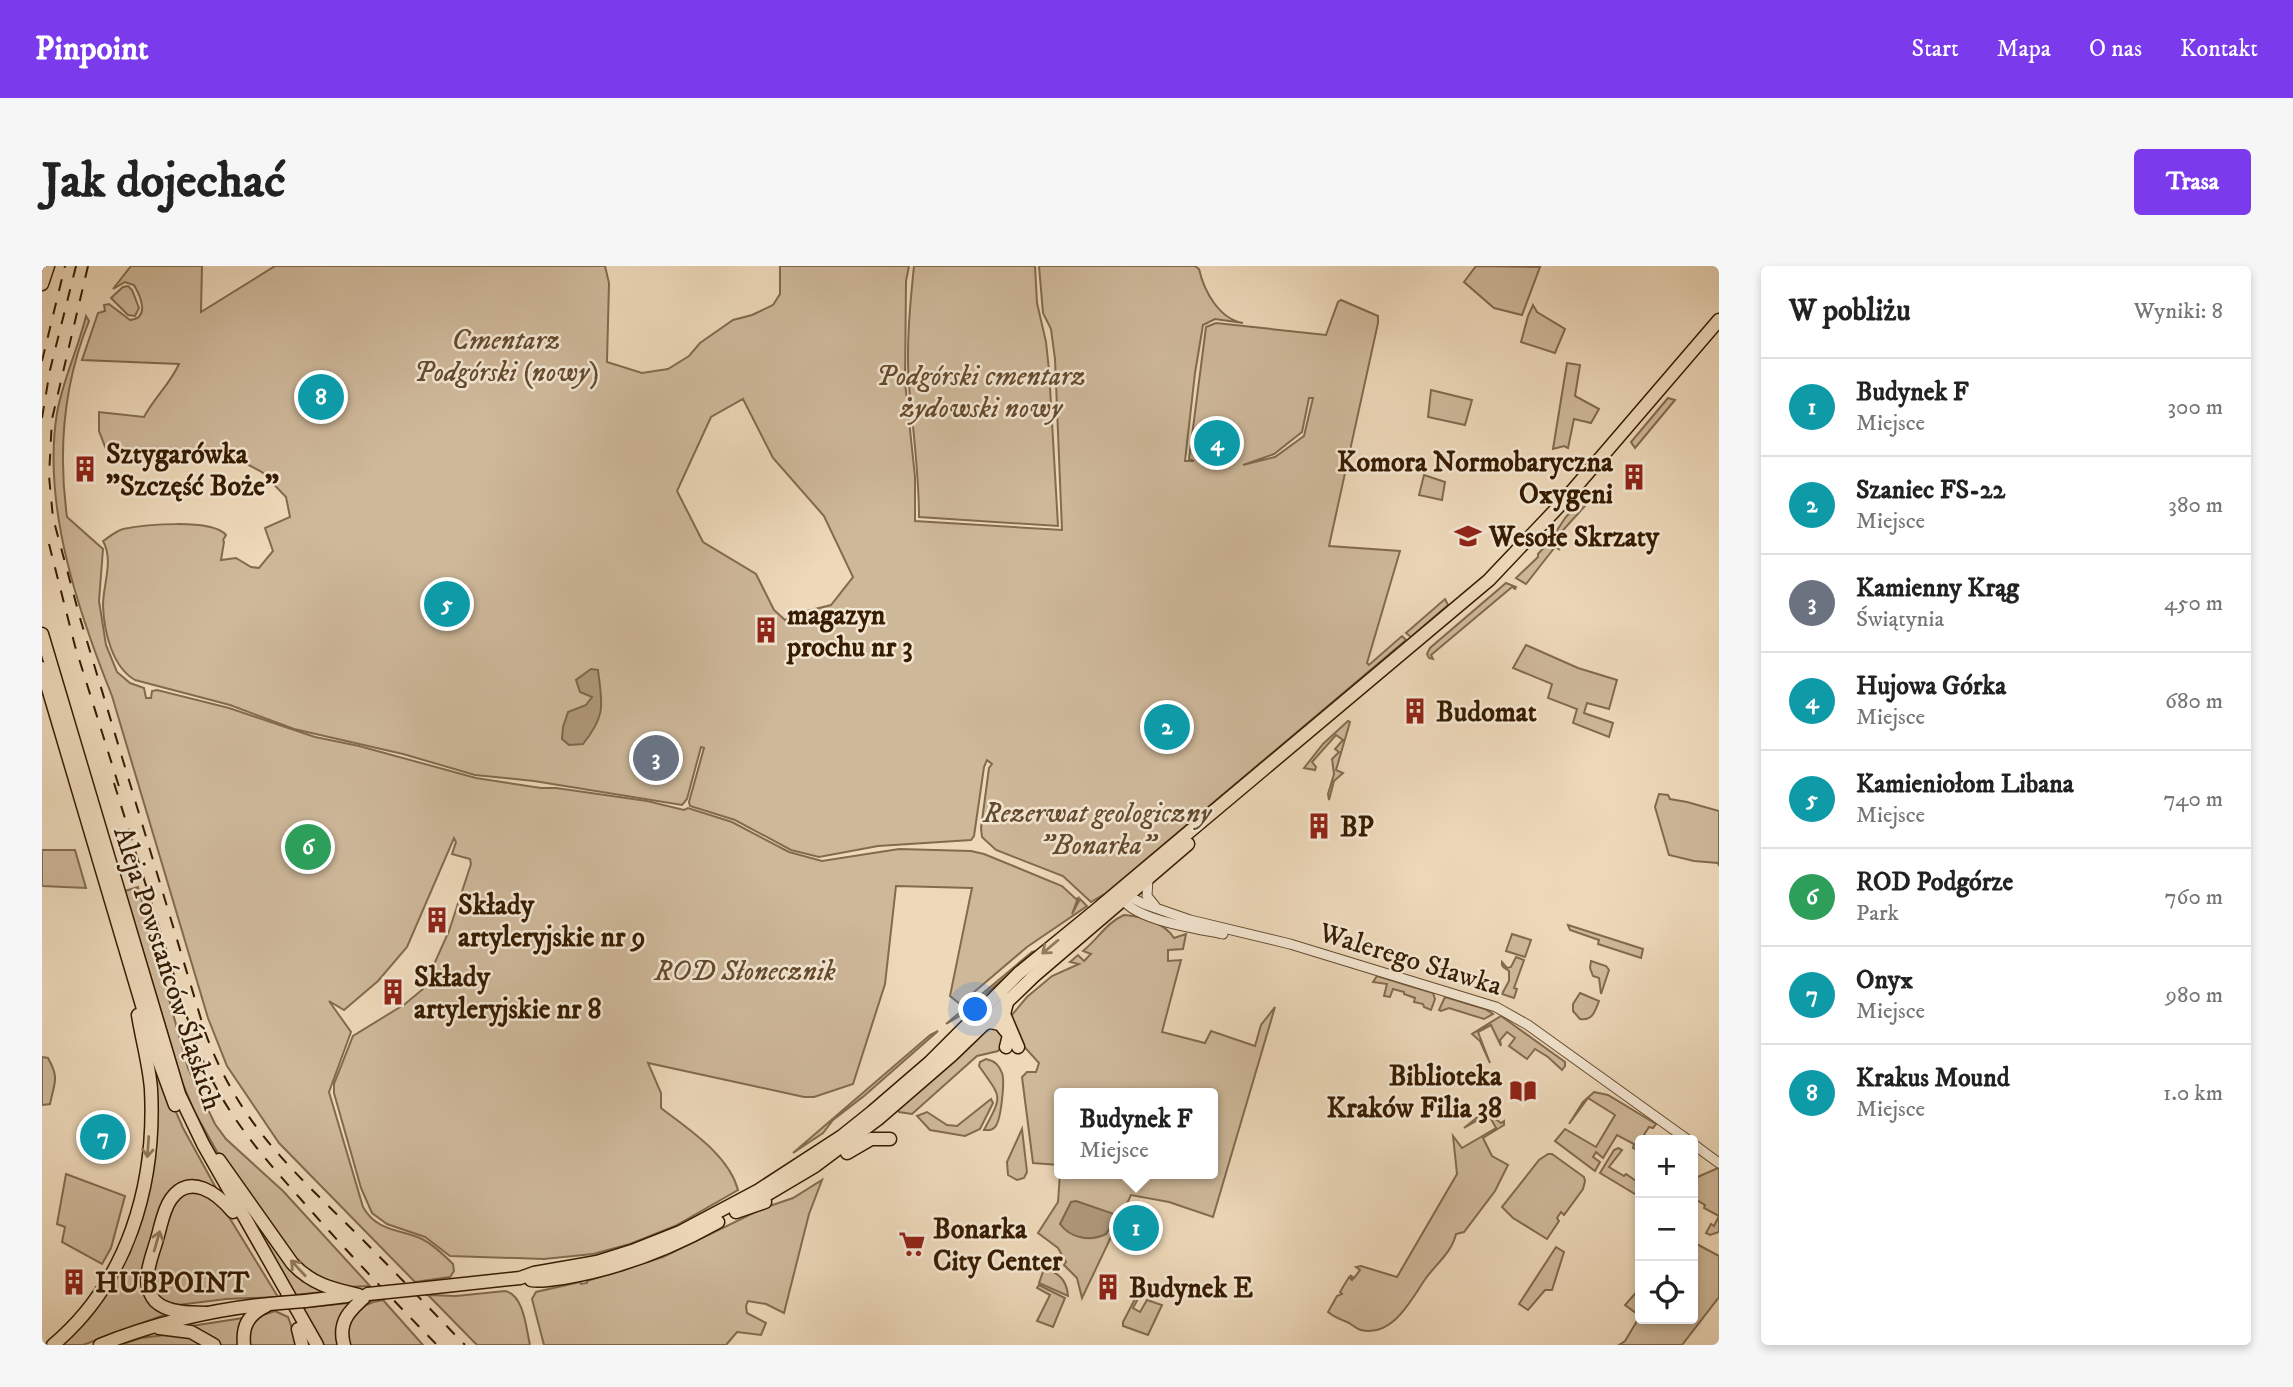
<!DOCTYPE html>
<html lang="pl">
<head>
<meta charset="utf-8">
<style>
  body { margin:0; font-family:"IM FELL DW Pica",serif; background:#f6f6f6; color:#222 }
  .controls { position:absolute; right:21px; bottom:21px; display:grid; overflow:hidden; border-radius:7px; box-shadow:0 4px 10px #0003 }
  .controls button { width:63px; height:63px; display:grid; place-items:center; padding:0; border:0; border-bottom:2px solid #e0e0e0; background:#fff; color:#222; font:35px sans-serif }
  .you { position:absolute; left:934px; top:744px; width:24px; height:24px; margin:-18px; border:5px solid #fff; border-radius:50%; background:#1a73e8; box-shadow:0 0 0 10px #1a73e833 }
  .badge { display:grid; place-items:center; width:46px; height:46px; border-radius:50%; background:#7c3aed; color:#fff; font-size:23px; font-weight:700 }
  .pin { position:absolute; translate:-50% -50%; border:4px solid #fff; box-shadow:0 2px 7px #0006 }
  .popup { position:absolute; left:1012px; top:822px; width:164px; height:91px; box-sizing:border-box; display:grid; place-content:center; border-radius:7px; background:#fff; filter:drop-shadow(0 2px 5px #0005); font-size:23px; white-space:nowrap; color:#767676 }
  .popup b { font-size:26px; color:#222 }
  .popup::after { content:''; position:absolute; left:50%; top:100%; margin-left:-14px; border:14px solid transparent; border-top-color:#fff }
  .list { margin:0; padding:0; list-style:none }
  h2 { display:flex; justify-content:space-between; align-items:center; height:91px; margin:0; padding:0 28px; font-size:30px }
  h2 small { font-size:23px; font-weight:400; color:#767676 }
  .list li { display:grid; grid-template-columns:46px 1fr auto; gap:21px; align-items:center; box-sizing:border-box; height:98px; padding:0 28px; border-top:2px solid #e0e0e0 }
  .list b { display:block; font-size:26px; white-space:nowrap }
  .list p { margin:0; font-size:23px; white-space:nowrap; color:#767676 }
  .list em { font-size:23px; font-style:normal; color:#767676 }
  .icon { flex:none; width:38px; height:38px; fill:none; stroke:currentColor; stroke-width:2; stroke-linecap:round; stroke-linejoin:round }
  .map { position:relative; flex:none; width:1677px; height:1079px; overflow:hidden; border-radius:7px }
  header { display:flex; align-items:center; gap:42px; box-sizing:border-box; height:98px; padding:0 35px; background:#7c3aed; color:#fff }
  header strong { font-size:33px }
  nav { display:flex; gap:38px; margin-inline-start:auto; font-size:24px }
  .intro { display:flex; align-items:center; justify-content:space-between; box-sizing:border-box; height:168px; padding:0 42px }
  h1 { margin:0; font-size:49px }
  .button { padding:18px 32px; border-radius:7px; background:#7c3aed; color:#fff; font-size:24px; font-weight:700 }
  main { display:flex; gap:42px; padding:0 42px }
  aside { flex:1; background:#fff; border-radius:7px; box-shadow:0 4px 10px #0003 }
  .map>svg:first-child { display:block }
  .green { fill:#ceb89a; stroke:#826a4d; stroke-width:2; fill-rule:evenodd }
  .water { fill:#af987a; stroke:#7f6649; stroke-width:2 }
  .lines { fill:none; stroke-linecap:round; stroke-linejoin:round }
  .minor-casing { stroke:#644b2e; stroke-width:11 }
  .major-casing { stroke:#361c00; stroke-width:15 }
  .minor { stroke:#f3e6d2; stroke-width:9 }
  .major { stroke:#edd8b9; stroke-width:12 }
  .rail { stroke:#361c00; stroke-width:2; stroke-dasharray:12 12; stroke-linecap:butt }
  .major-bridge-casing { stroke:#361c00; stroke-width:15; stroke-linecap:butt }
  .major-bridge { stroke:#edd8b9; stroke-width:12 }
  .oneway { stroke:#927a5c }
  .labels { text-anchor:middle; stroke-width:5; stroke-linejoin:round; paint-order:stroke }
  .park-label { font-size:28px; font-style:italic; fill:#644b2e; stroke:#f3e6d2 }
  .poi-label { font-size:28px; font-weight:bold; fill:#361c00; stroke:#f3e6d2; text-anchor:start }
  .street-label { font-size:28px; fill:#361c00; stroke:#f3e6d2 }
</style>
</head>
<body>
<header>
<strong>Pinpoint</strong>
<nav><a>Start</a><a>Mapa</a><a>O nas</a><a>Kontakt</a></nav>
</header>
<div class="intro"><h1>Jak dojechać</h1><a class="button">Trasa</a></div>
<main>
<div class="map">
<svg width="1677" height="1079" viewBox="0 0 1677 1079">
  <rect width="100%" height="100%" fill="#edd8b9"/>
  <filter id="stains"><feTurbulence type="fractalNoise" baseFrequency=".00286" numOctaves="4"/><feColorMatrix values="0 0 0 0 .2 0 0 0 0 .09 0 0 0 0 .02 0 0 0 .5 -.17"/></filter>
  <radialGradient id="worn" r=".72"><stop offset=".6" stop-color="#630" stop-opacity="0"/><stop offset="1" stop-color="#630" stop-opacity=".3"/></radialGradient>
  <g class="green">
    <path d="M89 0H160L159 46 233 0H563L567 17 565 96 600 107 626 103 647 90 658 77 691 54 710 49 731 39 738 28V0H867L864 15 863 116 873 211V255L1020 264 1013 93 1009 63 1001 47 997 0H1153L1157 3C1162 25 1177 53 1201 57L1173 53 1161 59 1153 107 1143 195H1152L1147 193 1164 61 1174 57 1284 69 1296 36 1299 34 1336 50V57L1287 280 1358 285 1325 397 1327 399 1360 370 1364 374 1064 627 1049 636 1021 610 954 584 940 571 939 562 947 502 950 498 945 494 942 501 932 570 929 574 836 580 777 591 749 584 693 554 648 540 647 536 662 482 659 481 645 533 640 539 492 515 433 509 361 488 252 463 188 439 93 414C70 401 62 365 61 340 61 318 72 295 61 275 67 271 74 265 81 263 101 259 169 252 184 269L181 274 182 276 179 294 194 292 209 301 217 302 231 285 223 262 248 251 244 231 220 206 184 187H99L64 183 57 165V146L102 151C112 132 128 118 137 98L40 94 56 47 63 45 62 39 67 38 88 54C108 52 99 31 92 19L83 16 71 23ZM1267 132H1271L1262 170 1233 191 1201 199 1232 188 1260 166ZM701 133 731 192 782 250 811 311 789 339 753 348 743 354 732 344 714 308 661 276 635 225 669 151Z"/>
    <path d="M872 0H993L995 37 1004 76 1007 104 1016 260 877 251C877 207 871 164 867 120 864 81 868 39 872 0Z"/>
    <polygon points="1434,0 1498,1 1480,49 1452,42 1422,16"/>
    <polygon points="81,21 86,20 90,24 97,42 93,50 86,49 69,32"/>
    <polygon points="1491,39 1495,46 1523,63 1513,87 1479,76 1486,50"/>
    <path d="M44 50 47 55C22 117 16 185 25 251L61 283 57 335 64 379 75 406 88 417 102 422 104 432H109L110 425 115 424 187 442 273 471 317 480 434 512 499 522H514L605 535 642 544 646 542 690 556 747 586 780 595 857 583 929 585 942 588 1020 620 1034 633 1036 632 1030 648 1038 633 1045 640 985 681 918 738 908 730 930 622 854 620 843 718 811 818 772 831H762L606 797 619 827V842C646 863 687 889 696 924L633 960 588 978 551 988 502 993 408 990 383 971 345 958 330 947 319 922 292 827V818L311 770 363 738 381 723 407 665 429 598 428 593 410 588 414 576 412 572 365 681 336 715 302 744 287 735 309 766 287 826 321 941C335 966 358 963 380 973 390 978 403 990 411 998L412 1005 408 1011 373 1016 237 877 185 800 166 752 70 430C36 345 0 239 15 147 21 113 36 83 44 50Z"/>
    <polygon points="1525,97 1538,99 1533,130 1557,143 1549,157 1532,153 1526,182 1522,180 1511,183"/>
    <polygon points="1389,124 1430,134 1423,159 1386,151"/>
    <polygon points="1626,132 1633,134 1593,182 1589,176"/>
    <polygon points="1382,209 1403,216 1400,234 1377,229"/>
    <polygon points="1545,227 1552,230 1513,273 1510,272 1523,252"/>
    <polygon points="1507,276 1518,284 1513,281 1484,318 1474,312 1496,291 1496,288"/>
    <polygon points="1464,317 1474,321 1473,323 1470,321 1389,389 1391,393 1387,392 1385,388 1388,382"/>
    <polygon points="1403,333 1406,339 1369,371 1364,367"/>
    <polygon points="1484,379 1536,402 1575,414 1567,443 1545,437 1542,447 1571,457 1567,471 1531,457 1535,443 1506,432 1510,418 1471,402"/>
    <polygon points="1306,455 1308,456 1294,504 1301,507 1292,515 1287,534 1286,528 1292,508 1290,493 1297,486 1293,483 1301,474 1294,469 1270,496 1274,501 1273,504 1262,502 1281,478"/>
    <polygon points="1617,528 1626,529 1628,533 1645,536 1677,545 1677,600 1676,597 1652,595 1627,589 1613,541"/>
    <polygon points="0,584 33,584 44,622 0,620"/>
    <polygon points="96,621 146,802 173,858 184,873 241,925 328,1020 302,1021 265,1008 178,891 152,845 140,816 83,625"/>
    <path d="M1082 649C1099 650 1123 657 1132 672L1144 668 1141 683 1126 684V695L1139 694 1120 766 1163 777 1169 765 1213 780 1219 759 1233 741 1171 951 1127 936 1089 929 1040 1032 1035 1012 1022 999 1024 996 1016 982 996 967 1016 936 1018 908H1171V827H1017V899L991 897 980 811 985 806H994L997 797 978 776 969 750 985 731 1010 710 1037 698 1028 696 1036 689 1042 695 1049 688 1041 685C1057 672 1064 657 1082 649Z"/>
    <polygon points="1526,659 1601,683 1599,692 1556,678 1557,674 1528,664"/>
    <polygon points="1470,668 1489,674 1483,691 1464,685"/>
    <polygon points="995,685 916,751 904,758 990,686"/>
    <path d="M1474 691 1482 694 1472 722 1475 723 1472 732 1460 728 1467 715V705C1463 702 1459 701 1460 696L1465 702 1469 701Z"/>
    <polygon points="1549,695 1564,700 1567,704 1559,728 1557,712 1551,710 1548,702"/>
    <polygon points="1335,710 1391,727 1393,733 1389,744 1382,741 1381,738 1372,736 1373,732 1362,728 1362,726 1351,723 1348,731 1342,730 1345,718 1331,716"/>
    <path d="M1538 727 1557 735C1553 745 1551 755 1538 753L1531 745V738Z"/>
    <polygon points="1403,731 1443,743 1451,748 1442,753 1407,742 1399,745 1397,744"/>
    <polygon points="1459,750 1523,796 1523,800 1520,804 1506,791 1493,783 1485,793 1467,780 1473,772 1465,766 1458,774 1459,780 1449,759 1436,766 1448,797 1438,775 1430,768"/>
    <polygon points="958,760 962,778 956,785 935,790 870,848 857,846 856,844 942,762"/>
    <polygon points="896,765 822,830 791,854 781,867 751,887 888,769"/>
    <path d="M0 791 6 792C18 813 12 817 8 838L0 839Z"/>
    <polygon points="111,793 141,862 174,922 137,922 103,1010 123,1045 122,1049 41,1079 15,1079 92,973"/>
    <path d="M944 793C953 795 957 799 960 807 963 815 959 855 953 861 949 865 947 864 942 864 961 828 960 833 937 800L938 796Z"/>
    <polygon points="1552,826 1566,829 1614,858 1611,862 1607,861 1593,883 1591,882 1592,878 1575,869 1561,892 1554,886 1551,891 1558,896 1553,905 1513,875 1523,863 1554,881 1573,849 1546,832 1527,858 1541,836"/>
    <polygon points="949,833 951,837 938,863 923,870 888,864 875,850 885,846 905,859 915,860"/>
    <path d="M1443 845 1459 857 1462 855V859L1441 872 1450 890 1466 899 1453 925 1422 966 1414 968C1410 986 1394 998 1384 1012 1370 1032 1351 1072 1319 1064 1314 1063 1310 1058 1305 1056 1297 1053 1292 1051 1286 1046L1295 1030 1300 1028 1298 1026 1307 1011 1310 1014 1311 1012 1308 1009 1312 1012 1318 1004 1314 1001 1319 1000 1355 1011 1415 908 1411 870 1420 882 1454 862 1449 853 1443 850 1422 862Z"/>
    <polygon points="980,863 985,906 982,912 975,914 966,909 965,896"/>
    <polygon points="1576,882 1580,884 1567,901 1582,910 1584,908 1597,917 1598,915 1598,931 1558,907 1572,884"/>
    <polygon points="1506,888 1510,888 1542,911 1543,915 1541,923 1522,949 1519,946 1515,952 1517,955 1505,973 1471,952 1460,941 1497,894"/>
    <polygon points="1676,902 1677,903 1677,966 1668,969 1664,967 1669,958 1672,960 1677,950 1662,942 1663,939 1651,932 1651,913"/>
    <polygon points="24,908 83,930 69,982 60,998 20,976 23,961 15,958"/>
    <polygon points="186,914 249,1001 282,1026 251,1029"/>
    <polygon points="780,914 767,948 742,1047 724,1038 706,1035 704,1040 705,1047 724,1057 719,1069 695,1066 684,1079 502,1079 490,1033 494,1026 538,1016 539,1018 545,1017 545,1015 621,991 722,942 751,932"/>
    <polygon points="152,923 179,938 236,1031 184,1033 136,1039 116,1033 108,1011 109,1003 134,932"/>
    <polygon points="1651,976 1677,990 1677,1031 1640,1079 1577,1079 1583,1075 1598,1050 1583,1039 1598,1022 1598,1053 1651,1053"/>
    <polygon points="1514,981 1522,986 1510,1024 1503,1024 1486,1044 1477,1038"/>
    <path d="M1002 1003C1017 1006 1025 1015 1026 1030L997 1017Z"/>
    <polygon points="997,1019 1023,1032 1011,1061 995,1055 1008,1029 995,1022"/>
    <path d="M463 1025C482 1029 484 1062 488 1079H435L386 1029 414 1030Z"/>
    <polygon points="1095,1029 1098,1029 1091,1042 1098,1046 1105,1034 1120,1039 1106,1069 1081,1060 1081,1056"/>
    <path d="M341 1034 381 1079H307C302 1055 316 1037 341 1034Z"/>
    <polygon points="307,1037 299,1079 279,1079 257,1042"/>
    <polygon points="233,1045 246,1051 256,1079 205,1079 206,1060 218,1050"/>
    <polygon points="201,1052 199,1079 177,1079 143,1061"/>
    <polygon points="122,1069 147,1070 165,1079 78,1079 99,1072"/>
  </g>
  <g class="water">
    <path d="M549 403 556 404C560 438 565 448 541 478L527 479 520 473 521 461 526 446 544 439 550 431 538 426 534 414Z"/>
    <path d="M1034 935 1072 948 1074 952 1064 968C1048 976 1028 972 1018 958L1029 936Z"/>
  </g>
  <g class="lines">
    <g class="minor-casing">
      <g id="minor">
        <polyline points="1106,613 1105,630 1113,640"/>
        <polyline points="1082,628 1102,638 1148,654 1248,678 1454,741 1486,759 1646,874"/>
        <path d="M1079 630C1088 654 1158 663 1181 668"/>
        <polyline points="1651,878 1677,897"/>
      </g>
    </g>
    <g class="major-casing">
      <g id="major">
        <polyline points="0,18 6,0"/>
        <polyline points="0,368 137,828 161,878 275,1079"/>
        <polyline points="0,402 115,790 133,839"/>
        <polyline points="966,733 962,748 976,781"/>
        <polyline points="939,759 948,756 958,758 967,769 964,781"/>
        <polyline points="805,887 829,873 848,873"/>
        <path d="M177 894 250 997C269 1018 290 1023 317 1029"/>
        <polyline points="714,935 773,900 836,853 910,789 992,710 1146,578"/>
        <polyline points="694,946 723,936"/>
        <path d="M489 1014C499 1016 511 1013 521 1012 576 1003 628 983 676 956"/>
        <polyline points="385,1022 478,1012 492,1007 555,996 590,985 638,966 717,924 800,870 830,846 888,796 977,707 1053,645 1447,314 1519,238 1677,54"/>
        <polyline points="263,1035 305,1030"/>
        <path d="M165 1047C149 1047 125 1047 113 1035 108 1029 106 1023 105 1015 105 1001 111 987 115 973 119 960 121 944 129 933 148 906 176 928 191 946"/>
        <polyline points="117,1062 149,1066 172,1079"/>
        <polyline points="256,1063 260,1079"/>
        <path d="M11 1079C86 1016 114 919 109 823 107 798 100 774 96 749"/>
        <path d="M58 1079C116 1056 176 1042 238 1037"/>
        <path d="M202 1079C200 1060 206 1049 224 1040"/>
        <path d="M302 1079C295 1055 309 1043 326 1028"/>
      </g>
    </g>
    <use href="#minor" class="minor"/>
    <use href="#major" class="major"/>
    <g class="rail">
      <path d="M46 0 10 153 7 210 11 252 38 352 162 763C195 856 250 904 318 971 353 1006 388 1043 423 1079"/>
      <polyline points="0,95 23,0"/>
      <polyline points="0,152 8,104 34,0"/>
      <polyline points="7,278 33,380 79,527"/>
      <path d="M72 517 150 767C177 844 218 887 271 947 311 992 353 1036 395 1079"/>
    </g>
    <g class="major-bridge-casing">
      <g id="major-bridge">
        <polyline points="326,1028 385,1022"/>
        <polyline points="238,1037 263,1035"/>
      </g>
    </g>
    <use href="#major-bridge" class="major-bridge"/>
  </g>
  <defs><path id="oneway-shaft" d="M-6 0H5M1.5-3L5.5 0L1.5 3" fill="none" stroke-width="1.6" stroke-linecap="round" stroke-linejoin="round" transform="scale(1.75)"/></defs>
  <g class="oneway">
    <use href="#oneway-shaft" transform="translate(1008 681) rotate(140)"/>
    <use href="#oneway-shaft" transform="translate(106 881) rotate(94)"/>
    <use href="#oneway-shaft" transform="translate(115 975) rotate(-74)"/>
    <use href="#oneway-shaft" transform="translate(256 1002) rotate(-133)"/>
  </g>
  <defs>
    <g id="building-bare" transform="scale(2.1)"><path d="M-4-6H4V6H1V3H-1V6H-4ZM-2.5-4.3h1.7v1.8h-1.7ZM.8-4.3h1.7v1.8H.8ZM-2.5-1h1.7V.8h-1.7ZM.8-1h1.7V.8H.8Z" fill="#8f2418" stroke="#f3e6d2" stroke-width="2.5" paint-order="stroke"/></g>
    <g id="school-bare" transform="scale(2.1)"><path d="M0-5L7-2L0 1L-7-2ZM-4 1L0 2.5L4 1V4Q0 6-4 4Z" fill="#8f2418" stroke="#f3e6d2" stroke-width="2.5" paint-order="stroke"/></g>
    <g id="library-bare" transform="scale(2.1)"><path d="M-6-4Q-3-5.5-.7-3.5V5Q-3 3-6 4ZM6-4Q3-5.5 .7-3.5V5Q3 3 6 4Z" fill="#8f2418" stroke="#f3e6d2" stroke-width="2.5" paint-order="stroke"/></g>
    <g id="supermarket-bare" transform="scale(2.1)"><path d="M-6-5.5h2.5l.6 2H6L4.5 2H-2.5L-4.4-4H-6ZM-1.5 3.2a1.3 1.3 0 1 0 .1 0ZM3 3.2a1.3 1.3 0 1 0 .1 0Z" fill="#8f2418" stroke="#f3e6d2" stroke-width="2.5" paint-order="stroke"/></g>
  </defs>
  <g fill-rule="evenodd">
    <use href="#building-bare" x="43" y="203"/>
    <use href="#building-bare" x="1592" y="211"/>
    <use href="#school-bare" x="1426" y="270"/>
    <use href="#building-bare" x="724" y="364"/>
    <use href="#building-bare" x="1373" y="445"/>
    <use href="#building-bare" x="1277" y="560"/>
    <use href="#building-bare" x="395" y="654"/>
    <use href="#building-bare" x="351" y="726"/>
    <use href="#library-bare" x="1481" y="825"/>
    <use href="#supermarket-bare" x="870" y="978"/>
    <use href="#building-bare" x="32" y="1016"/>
    <use href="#building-bare" x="1066" y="1021"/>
  </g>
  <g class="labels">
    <g class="park-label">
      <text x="464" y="83">Cmentarz<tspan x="464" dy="32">Podgórski (nowy)</tspan></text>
      <text x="939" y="119">Podgórski cmentarz<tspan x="939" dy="32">żydowski nowy</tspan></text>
      <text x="1055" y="556">Rezerwat geologiczny<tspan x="1055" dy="32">"Bonarka"</tspan></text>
      <text x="703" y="714">ROD Słonecznik</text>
    </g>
    <g class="poi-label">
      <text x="64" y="197">Sztygarówka<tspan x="64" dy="32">"Szczęść Boże"</tspan></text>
      <text x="1571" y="205" text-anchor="end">Komora Normobaryczna<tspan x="1571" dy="32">Oxygeni</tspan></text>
      <text x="1447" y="280">Wesołe Skrzaty</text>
      <text x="745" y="358">magazyn<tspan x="745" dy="32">prochu nr 3</tspan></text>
      <text x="1394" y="455">Budomat</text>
      <text x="1298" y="570">BP</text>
      <text x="416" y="648">Składy<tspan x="416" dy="32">artyleryjskie nr 9</tspan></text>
      <text x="372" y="720">Składy<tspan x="372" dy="32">artyleryjskie nr 8</tspan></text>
      <text x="1460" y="819" text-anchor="end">Biblioteka<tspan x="1460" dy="32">Kraków Filia 38</tspan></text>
      <text x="891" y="972">Bonarka<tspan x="891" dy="32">City Center</tspan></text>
      <text x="53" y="1026">HUBPOINT</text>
      <text x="1087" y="1031">Budynek E</text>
    </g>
    <g class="street-label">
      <text transform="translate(1369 692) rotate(17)" y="10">Walerego Sławka</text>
      <text transform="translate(127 702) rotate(72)" y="10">Aleja Powstańców Śląskich</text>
    </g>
  </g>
  <rect width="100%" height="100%" filter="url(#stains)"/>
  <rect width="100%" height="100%" fill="url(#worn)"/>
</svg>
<div class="controls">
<button>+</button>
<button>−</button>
<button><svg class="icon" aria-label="locate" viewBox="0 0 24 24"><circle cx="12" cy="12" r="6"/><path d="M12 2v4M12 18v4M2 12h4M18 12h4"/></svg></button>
</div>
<div class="you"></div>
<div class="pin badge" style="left:1094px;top:962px;background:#0f9aa8">1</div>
<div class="popup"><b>Budynek F</b>Miejsce</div>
<div class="pin badge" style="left:1125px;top:461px;background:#0f9aa8">2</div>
<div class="pin badge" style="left:614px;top:492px;background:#6b7280">3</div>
<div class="pin badge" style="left:1175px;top:177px;background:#0f9aa8">4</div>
<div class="pin badge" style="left:405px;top:338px;background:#0f9aa8">5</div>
<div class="pin badge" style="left:266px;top:581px;background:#2e9e5b">6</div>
<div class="pin badge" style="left:61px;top:871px;background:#0f9aa8">7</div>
<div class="pin badge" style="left:279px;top:131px;background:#0f9aa8">8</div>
</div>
<aside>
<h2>W pobliżu<small>Wyniki: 8</small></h2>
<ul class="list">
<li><span class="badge" style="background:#0f9aa8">1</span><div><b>Budynek F</b><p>Miejsce</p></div><em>300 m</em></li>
<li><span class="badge" style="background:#0f9aa8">2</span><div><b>Szaniec FS-22</b><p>Miejsce</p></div><em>380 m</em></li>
<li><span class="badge" style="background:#6b7280">3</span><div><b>Kamienny Krąg</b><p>Świątynia</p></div><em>450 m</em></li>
<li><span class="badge" style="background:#0f9aa8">4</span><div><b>Hujowa Górka</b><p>Miejsce</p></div><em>680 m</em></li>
<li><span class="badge" style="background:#0f9aa8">5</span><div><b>Kamieniołom Libana</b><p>Miejsce</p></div><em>740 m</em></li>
<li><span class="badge" style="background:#2e9e5b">6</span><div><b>ROD Podgórze</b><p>Park</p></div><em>760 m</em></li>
<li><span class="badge" style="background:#0f9aa8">7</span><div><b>Onyx</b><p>Miejsce</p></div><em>980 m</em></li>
<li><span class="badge" style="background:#0f9aa8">8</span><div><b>Krakus Mound</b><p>Miejsce</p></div><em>1.0 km</em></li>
</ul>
</aside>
</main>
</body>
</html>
